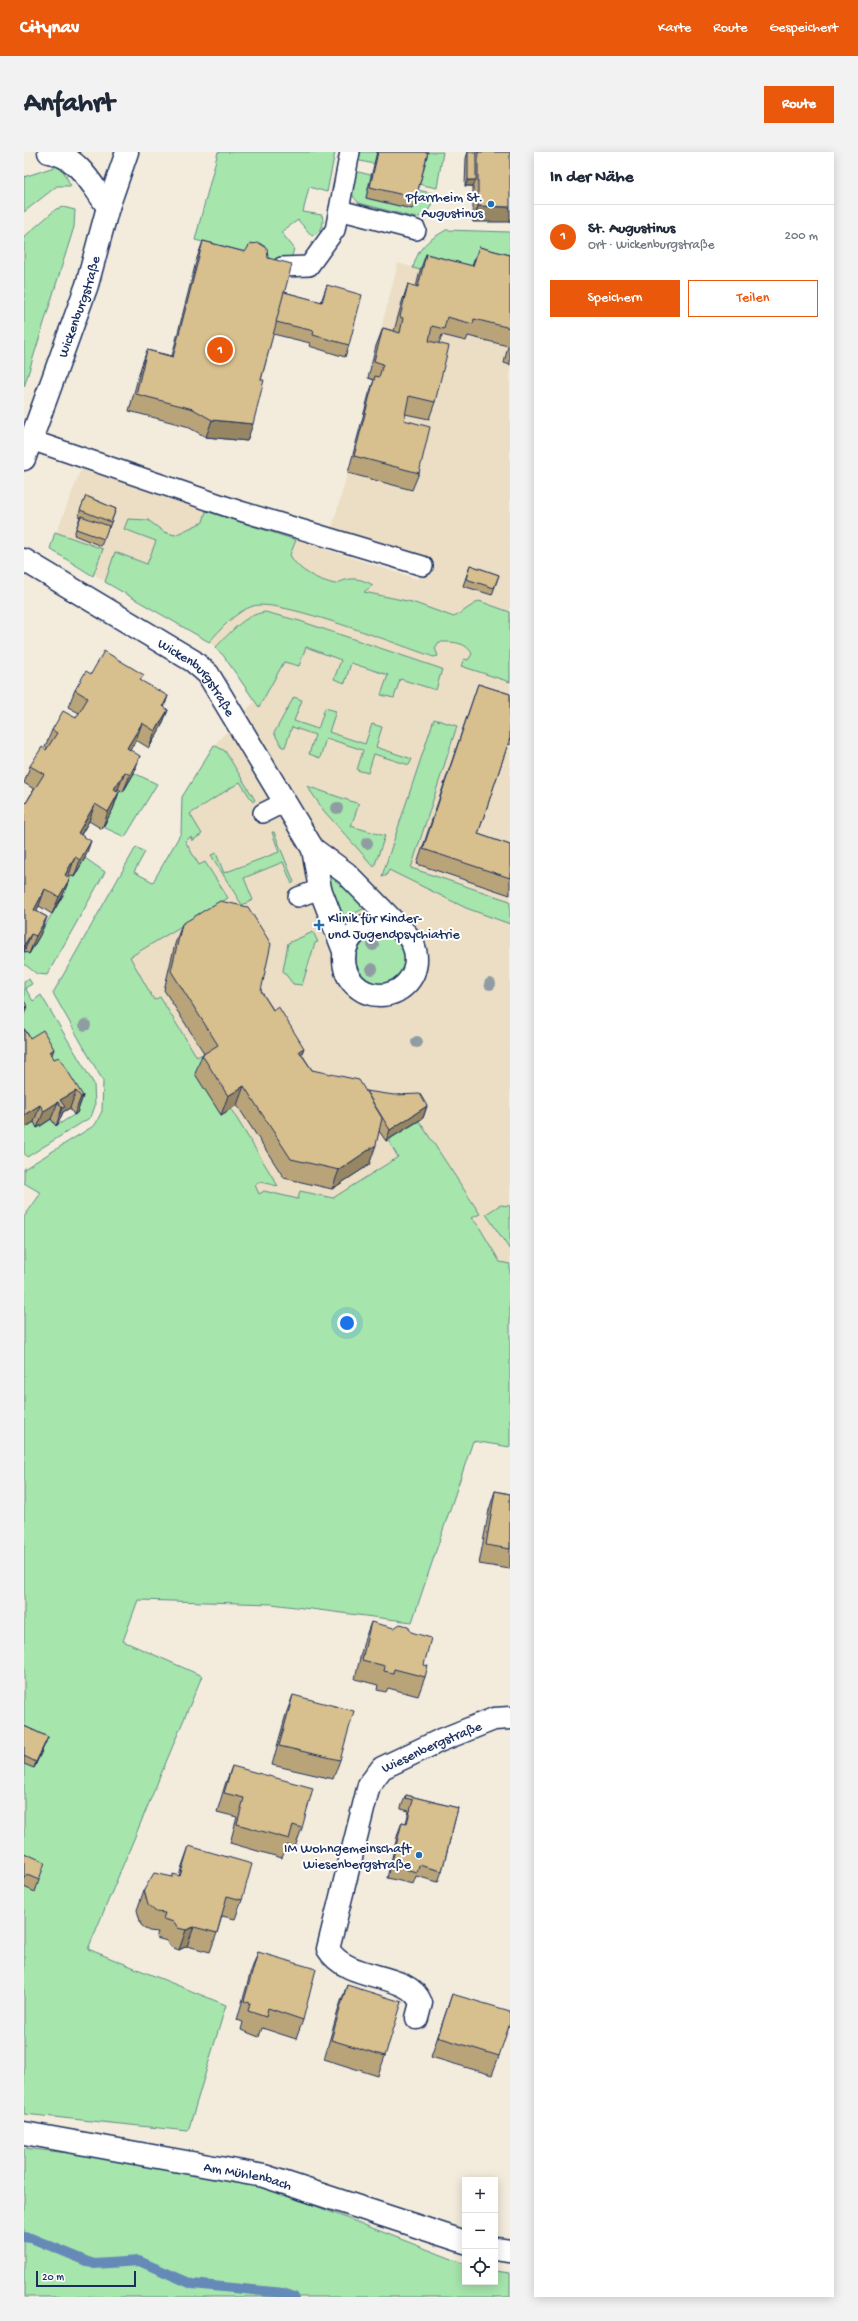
<!DOCTYPE html>
<html lang="de">
<head>
<meta charset="utf-8">
<style>
  body { margin:0; font-family:"Gochi Hand",sans-serif; background:#f2f2f3; color:#1f2937 }
  .controls { position:absolute; right:12px; bottom:12px; display:grid; overflow:hidden; border-radius:0px; box-shadow:0 2px 10px #0003 }
  .controls button { width:36px; height:36px; display:grid; place-items:center; padding:0; border:0; border-bottom:1px solid #e0e1e3; background:#fff; color:#1f2937; font:20px sans-serif }
  .scale { position:absolute; left:12px; bottom:10px; width:100px; box-sizing:border-box; padding-left:4px; border:2px solid #1b2f5e; border-top:0; font-size:11px; line-height:14px; white-space:nowrap; color:#1b2f5e; -webkit-text-stroke:3px #fff; paint-order:stroke }
  .you { position:absolute; left:323px; top:1171px; width:14px; height:14px; margin:-10px; border:3px solid #fff; border-radius:50%; background:#1a73e8; box-shadow:0 0 0 6px #1a73e833 }
  .badge { display:grid; place-items:center; width:26px; height:26px; border-radius:50%; background:#ea580c; color:#fff; font-size:13px; font-weight:700 }
  .pin { position:absolute; translate:-50% -50%; border:2px solid #fff; box-shadow:0 1px 4px #0006 }
  .list { margin:0; padding:0; list-style:none }
  h2 { display:flex; justify-content:space-between; align-items:center; height:52px; margin:0; padding:0 16px; font-size:17px }
  h2 small { font-size:13px; font-weight:400; color:#747a83 }
  .list li { display:grid; grid-template-columns:26px 1fr auto; gap:12px; align-items:center; box-sizing:border-box; height:64px; padding:0 16px; border-top:1px solid #e0e1e3 }
  .list b { display:block; font-size:15px; white-space:nowrap }
  .list p { margin:0; font-size:13px; white-space:nowrap; color:#747a83 }
  .list em { font-size:13px; font-style:normal; color:#747a83 }
  .actions { display:flex; gap:8px; padding:12px 16px }
  .actions a { flex:1; padding:9px 0; border:1px solid #ea580c; border-radius:0px; text-align:center; font-size:14px; color:#ea580c }
  .actions .main { background:#ea580c; color:#fff }
  .icon { flex:none; width:22px; height:22px; fill:none; stroke:currentColor; stroke-width:2; stroke-linecap:round; stroke-linejoin:round }
  .map { position:relative; flex:none; width:486px; height:2145px; overflow:hidden; border-radius:0px }
  header { display:flex; align-items:center; gap:24px; box-sizing:border-box; height:56px; padding:0 20px; background:#ea580c; color:#fff }
  header strong { font-size:19px }
  nav { display:flex; gap:22px; margin-inline-start:auto; font-size:14px }
  .intro { display:flex; align-items:center; justify-content:space-between; box-sizing:border-box; height:96px; padding:0 24px }
  h1 { margin:0; font-size:28px }
  .button { padding:10px 18px; border-radius:0px; background:#ea580c; color:#fff; font-size:14px; font-weight:700 }
  main { display:flex; gap:24px; padding:0 24px }
  aside { flex:1; background:#fff; border-radius:0px; box-shadow:0 2px 10px #0003 }
  .map>svg:first-child { display:block }
  .built { fill:#ebdec5 }
  .green { fill:#a6e5ac; stroke:#608a85 }
  .lines { fill:none; stroke-linecap:round; stroke-linejoin:round }
  .stream { stroke:#668ab7; stroke-width:10 }
  .lane-casing { stroke:#1b2f5e; stroke-width:22 }
  .street-casing { stroke:#1b2f5e; stroke-width:25 }
  .secondary-casing { stroke:#1b2f5e; stroke-width:25 }
  .lane { stroke:#fff; stroke-width:19 }
  .street { stroke:#fff; stroke-width:22 }
  .secondary { stroke:#fff; stroke-width:22 }
  .tree { fill:#8f9da2 }
  .wall { fill:#b9a47a; stroke:#1b2f5e }
  .shaded-wall { fill:#968663; stroke:#1b2f5e }
  .building { fill:#d7bf8e; stroke:#1b2f5e }
  .poi-dot { fill:#1f6fb2; stroke:#fff; stroke-width:1.5 }
  .labels { text-anchor:middle; stroke-width:4; stroke-linejoin:round; paint-order:stroke }
  .poi-label { font-size:14px; fill:#1b2f5e; stroke:#fff; text-anchor:end }
  .street-label { font-size:14px; fill:#1b2f5e; stroke:#fff }
</style>
</head>
<body>
<header>
<strong>Citynav</strong>
<nav><a>Karte</a><a>Route</a><a>Gespeichert</a></nav>
</header>
<div class="intro"><h1>Anfahrt</h1><a class="button">Route</a></div>
<main>
<div class="map">
<svg width="486" height="2145" viewBox="0 0 486 2145">
  <rect width="100%" height="100%" fill="#f3ecdd"/>
  <filter id="ink" filterUnits="userSpaceOnUse"><feTurbulence type="fractalNoise" baseFrequency=".025" numOctaves="2"/><feDisplacementMap in="SourceGraphic" scale="8" xChannelSelector="R" yChannelSelector="G"/><feConvolveMatrix kernelMatrix="1 2 1 2 8 2 1 2 1" color-interpolation-filters="sRGB"/></filter>
  <g filter="url(#ink)">
    <polygon class="built" points="374,111 443,131 448,112 486,122 486,1192 289,1128 80,817 157,681 158,645 190,593 230,550 199,503 185,490 26,397 57,317 393,427 399,414 307,380 345,242 349,243 353,229 344,226"/>
    <g class="green">
      <path d="M194 0H311L303 40 285 35 279 60 298 63C301 74 297 79 288 84L274 68 257 80 270 96 266 112 171 88Z"/>
      <polygon points="334,0 353,0 350,12 332,8"/>
      <polygon points="403,0 419,0 413,36 394,32"/>
      <polygon points="36,13 47,34 33,34 0,60 0,25"/>
      <path d="M330 19 347 23 342 46 388 57 393 38 412 42 403 62 392 66 335 51C324 41 327 33 330 19Z"/>
      <polygon points="39,55 51,58 50,75 0,235 0,85 32,57"/>
      <path d="M422 78 486 80V122L443 131 389 116C395 94 402 90 422 78Z"/>
      <path d="M182 359 272 388 266 403C274 419 294 428 311 432 326 425 334 425 349 433L340 440 388 450 430 465 455 449 486 460V530L437 514 440 507 444 508 448 502C442 489 427 490 415 490L411 496 414 504 410 505C377 494 256 446 229 454 211 460 198 476 185 490L81 430 91 400 123 412 132 389 100 377 104 367 124 368 140 380 151 383 179 370Z"/>
      <polygon points="31,380 79,397 69,424 26,397"/>
      <path d="M241 460 276 469 418 517 412 538 376 527 370 546 357 543 364 523 327 511 321 531 310 527 317 508 282 495 275 514 260 510 235 555 199 503 191 496C206 481 220 463 241 460Z"/>
      <polygon points="270,545 278,548 270,569 294,577 301,556 312,559 305,580 341,592 348,572 358,575 352,595 388,607 385,613 350,602 344,621 333,618 339,598 302,586 296,606 285,602 291,583 268,575 261,595 258,595 250,581"/>
      <polygon points="410,567 433,574 387,716 486,749 486,772 442,756 365,718 362,724 358,724"/>
      <polygon points="190,593 201,599 231,648 229,650 216,630 166,662 178,682 168,689 167,685 161,689 175,713 181,710 204,746 106,805 130,848 136,845 173,905 180,901 207,957 254,1034 236,1030 231,1033 235,1042 240,1039 274,1047 276,1039 309,1046 374,1005 364,988 395,969 456,1062 447,1066 454,1073 476,1110 486,1112 486,1295 449,1289 388,1470 248,1452 114,1448 99,1489 178,1524 64,1797 202,1853 164,1979 0,1962 0,1065 17,1041 0,1031 0,1017 71,973 78,959 79,929 29,841 112,695 121,700 110,720 129,730 157,681 158,645"/>
      <polygon points="110,621 133,632 101,685 79,675 84,655 94,637 99,640"/>
      <polygon points="283,634 335,652 327,674 361,684 350,715 300,659"/>
      <polygon points="248,680 250,680 270,730 268,732 259,710 220,726 229,748 218,753 187,703 192,701 200,721 255,700"/>
      <polygon points="61,706 81,720 23,823 13,822 0,812 0,800 5,801 39,743 35,740 45,723 50,725"/>
      <polygon points="309,726 316,726 341,756 327,763 317,772 304,731"/>
      <polygon points="289,780 294,790 291,791 278,833 269,832 259,819 264,791"/>
      <circle cx="357" cy="808" r="25"/>
      <polygon points="5,827 8,832 1,836 9,849 17,843 70,932 71,954 67,965 3,1005 0,1001 0,976 10,970 14,976 27,967 32,974 53,961 0,876 0,829"/>
      <polygon points="476,1053 486,1054 486,1098 462,1062"/>
      <polygon points="0,1996 89,2006 240,2034 441,2112 441,2130 471,2130 471,2119 486,2121 486,2145 0,2145"/>
    </g>
    <g class="lines">
      <polyline class="stream" points="0,2085 7,2086 70,2112 115,2109 168,2132 259,2141 270,2145"/>
      <g class="lane-casing">
        <g id="lane">
          <polyline points="315,58 392,78"/>
          <polyline points="258,115 285,114 311,78 326,0"/>
          <polyline points="7,288 213,358 399,414"/>
          <polyline points="239,661 261,650"/>
          <polyline points="274,745 296,737"/>
        </g>
      </g>
      <g class="street-casing">
        <g id="street">
          <path d="M25 0C54 4 68 33 84 55"/>
          <path id="s1" d="M0 408 169 509 184 522 289 697 296 737 320 799"/>
          <polyline points="289,697 322,721 376,776"/>
          <circle cx="356" cy="807" r="36"/>
          <path id="s2" d="M393 1866 397 1851C384 1818 324 1831 304 1797L345 1633 358 1616 415 1589 470 1567 486 1566"/>
          <path id="s3" d="M0 1981 240 2024 441 2090"/>
          <polyline points="471,2097 486,2099"/>
        </g>
      </g>
      <g class="secondary-casing">
        <g id="secondary">
          <path id="s4" d="M0 307 63 133 84 55 103 0"/>
        </g>
      </g>
      <use href="#lane" class="lane"/>
      <use href="#street" class="street"/>
      <use href="#secondary" class="secondary"/>
    </g>
    <g class="tree">
      <circle cx="313" cy="656" r="6"/>
      <circle cx="343" cy="691" r="6"/>
      <circle cx="349" cy="793" r="6"/>
      <circle cx="348" cy="817" r="6"/>
      <circle cx="466" cy="832" r="6"/>
      <circle cx="61" cy="873" r="6"/>
      <circle cx="393" cy="890" r="6"/>
    </g>
    <g class="wall">
      <polygon points="353,0 404,0 392,46 388,57 342,46"/>
      <polygon points="444,0 486,0 449,70 449,34 441,34 442,6"/>
      <polygon points="179,89 244,106 260,140 297,150 303,133 325,193 321,205 285,194 286,191 249,182 237,228 223,289 182,285 162,274 105,259 117,215 123,198 148,204 173,106"/>
      <polygon points="455,95 486,103 486,213 480,211 484,194 444,184 442,189 418,183 415,191 411,250 405,267 381,262 380,268 395,321 388,338 324,321 345,242 350,228 344,226 352,194 359,176 370,179 378,150 384,132 392,135 396,119 402,102 448,114"/>
      <polygon points="62,344 92,357 85,376 84,376 77,394 50,383 56,365 54,364"/>
      <polygon points="446,413 475,423 468,443 439,434"/>
      <polygon points="67,522 117,529 140,556 144,558 137,575 125,596 112,588 106,598 110,621 99,640 94,637 93,639 95,640 89,657 78,677 65,669 57,683 61,706 50,725 45,723 44,725 39,743 28,762 15,754 12,759 23,765 16,783 5,802 0,799 0,800 0,650 2,651 10,637 0,631 6,614 23,596 21,595 28,578 52,566 55,561 44,555 51,538"/>
      <polygon points="454,532 486,542 486,593 484,592 454,682 486,693 486,743 393,712"/>
      <polygon points="158,772 237,839 288,918 342,939 403,954 399,966 362,989 355,979 345,1013 308,1037 260,1026 213,953 197,963 171,922 178,903 180,901 140,838 151,792"/>
      <polygon points="0,877 6,886 28,904 59,944 53,961 50,963 46,956 39,960 34,972 32,974 27,967 13,976 10,970 0,976"/>
      <polygon points="471,1339 486,1342 486,1417 455,1412 465,1358"/>
      <polygon points="347,1470 400,1513 401,1525 394,1544 364,1536 362,1540 353,1538 354,1533 331,1527 340,1489"/>
      <polygon points="269,1543 316,1608 309,1627 248,1613 262,1562"/>
      <polygon points="0,1574 24,1585 21,1592 10,1616 0,1612"/>
      <polygon points="208,1614 278,1676 271,1695 263,1693 258,1706 206,1691 213,1665 193,1660 201,1633"/>
      <polygon points="382,1643 434,1656 418,1719 414,1730 392,1724 389,1732 363,1726 374,1681 378,1670 382,1671 385,1659 377,1657 377,1655"/>
      <polygon points="165,1694 218,1748 211,1767 198,1764 193,1781 186,1800 163,1794 155,1798 147,1795 143,1789 132,1786 134,1780 125,1779 117,1773 113,1758 120,1738 148,1725 155,1724 158,1714"/>
      <polygon points="0,1701 15,1728 11,1740 0,1735"/>
      <polygon points="234,1800 279,1868 272,1887 238,1876 235,1885 217,1878 219,1870 213,1868 227,1819"/>
      <polygon points="323,1833 361,1904 354,1924 300,1907 316,1852"/>
      <polygon points="428,1842 475,1904 468,1923 407,1905"/>
    </g>
    <g class="shaded-wall">
      <polygon points="444,28 452,28 449,34 441,34"/>
      <polygon points="454,54 486,55 486,70 449,70"/>
      <polygon points="188,268 229,272 223,289 182,285"/>
      <polygon points="144,544 138,562 139,554"/>
      <polygon points="144,558 137,575 125,596 131,579"/>
      <polygon points="118,571 112,588 97,613 103,596"/>
      <polygon points="116,604 110,621 99,640 106,623"/>
      <polygon points="101,620 94,637 84,655 90,637"/>
      <polygon points="95,640 89,657 78,677 84,660"/>
      <polygon points="71,652 65,669 47,699 54,681"/>
      <polygon points="67,689 61,706 50,725 56,708"/>
      <polygon points="51,705 45,723 35,740 41,723"/>
      <polygon points="46,726 39,743 28,762 35,745"/>
      <polygon points="21,737 15,754 3,775 10,758"/>
      <polygon points="23,765 16,783 5,802 12,784"/>
      <polygon points="7,782 0,800 0,795 1,792"/>
      <polygon points="3,854 0,863 0,856"/>
      <polygon points="280,896 273,915 275,899"/>
      <polygon points="30,897 24,915 26,900"/>
      <polygon points="220,934 213,953 197,963 204,944"/>
      <polygon points="52,939 46,956 39,960 34,972 32,974 38,956 36,948"/>
      <polygon points="59,944 53,961 50,963 57,945"/>
      <polygon points="34,950 27,967 13,976 20,959"/>
      <polygon points="16,953 10,970 0,976 0,963"/>
      <polygon points="403,954 399,966 362,989 366,978"/>
      <polygon points="352,993 345,1013 308,1037 315,1018"/>
      <polygon points="24,1585 21,1592 10,1616 12,1610"/>
      <polygon points="170,1775 163,1794 155,1798 162,1778"/>
    </g>
    <g class="building">
      <polygon points="354,0 404,0 392,46 346,35"/>
      <polygon points="444,0 451,0 452,3 452,28 444,28"/>
      <polygon points="454,0 486,0 486,55 454,54"/>
      <polygon points="179,89 221,100 226,92 235,91 243,96 244,106 268,112 237,228 240,228 229,272 188,268 169,257 112,242 123,198 149,205"/>
      <polygon points="455,95 486,103 486,176 450,167 449,172 423,165 420,177 408,174 405,189 425,194 411,250 385,244 380,268 406,275 395,321 330,304 351,224 355,225 359,212 350,209 359,176 376,181 379,166 376,165 384,132 394,135 402,102 449,114"/>
      <polygon points="303,133 338,143 325,193 289,183 290,179 252,170 260,140 298,150"/>
      <polygon points="62,344 92,357 87,370 56,358"/>
      <polygon points="57,364 85,374 80,387 52,377"/>
      <polygon points="446,413 475,423 470,436 442,427"/>
      <polygon points="80,499 120,523 116,528 144,544 139,554 144,558 131,579 118,571 103,596 116,604 106,623 101,620 90,637 95,640 84,660 71,652 54,681 67,689 56,708 51,705 41,723 46,726 35,745 21,737 10,758 23,765 12,784 7,782 1,792 0,791 0,650 2,651 20,622 6,614 18,595 22,598 33,581 28,578 39,559 52,566 64,546 51,538 62,519 67,522"/>
      <polygon points="454,532 486,542 486,586 454,682 486,693 486,726 399,697"/>
      <polygon points="196,749 224,755 247,792 237,839 249,858 254,854 280,896 275,899 288,918 335,928 358,966 352,993 315,1018 267,1007 220,934 204,944 178,903 194,893 147,819 158,772"/>
      <polygon points="0,849 3,854 0,856"/>
      <polygon points="0,877 6,886 19,878 30,897 26,900 30,907 35,905 59,944 57,945 52,939 36,948 41,955 38,956 34,950 20,959 16,953 0,963"/>
      <polygon points="342,939 370,943 396,942 403,954 366,978"/>
      <polygon points="471,1339 486,1342 486,1397 462,1393"/>
      <polygon points="347,1470 370,1476 376,1472 384,1474 387,1480 407,1486 400,1513 404,1514 401,1525 370,1517 369,1521 360,1519 361,1514 338,1508"/>
      <polygon points="269,1543 330,1559 316,1608 255,1594"/>
      <polygon points="0,1574 24,1585 12,1610 0,1604"/>
      <polygon points="208,1614 289,1636 278,1676 269,1673 265,1687 213,1672 220,1646 200,1641"/>
      <polygon points="382,1643 434,1656 418,1719 395,1713 393,1720 367,1714 378,1670 383,1671 389,1648 381,1646"/>
      <polygon points="165,1694 228,1712 218,1748 203,1744 193,1781 170,1775 162,1778 154,1776 150,1770 139,1767 141,1761 132,1760 124,1753 120,1738 130,1721 149,1725 149,1722 156,1724"/>
      <polygon points="0,1701 21,1710 15,1728 3,1723 0,1728"/>
      <polygon points="234,1800 292,1817 279,1868 244,1856 242,1865 224,1859 226,1851 220,1849"/>
      <polygon points="323,1833 378,1850 361,1904 307,1888"/>
      <polygon points="428,1842 486,1859 486,1871 475,1904 414,1885"/>
    </g>
  </g>
  <g class="poi-dot">
    <circle cx="467" cy="52" r="4"/>
    <path d="M293 767h4v4h4v4h-4v4h-4v-4h-4v-4h4z"/>
    <circle cx="395" cy="1703" r="4"/>
  </g>
  <g class="labels">
    <g class="poi-label">
      <text x="459" y="49">Pfarrheim St.<tspan x="459" dy="16">Augustinus</tspan></text>
      <text x="304" y="770" text-anchor="start">Klinik für Kinder-<tspan x="304" dy="16">und Jugendpsychiatrie</tspan></text>
      <text x="387" y="1700">IM Wohngemeinschaft<tspan x="387" dy="16">Wiesenbergstraße</tspan></text>
    </g>
    <g class="street-label">
      <text dy="5" stroke="none"><textPath href="#s4" startOffset="162">Wickenburgstraße</textPath></text>
      <text dy="5" stroke="none"><textPath href="#s1" startOffset="211">Wickenburgstraße</textPath></text>
      <text dy="5" stroke="none"><textPath href="#s2" startOffset="371">Wiesenbergstraße</textPath></text>
      <text dy="5" stroke="none"><textPath href="#s3" startOffset="228">Am Mühlenbach</textPath></text>
    </g>
  </g>
</svg>
<div class="controls">
<button>+</button>
<button>−</button>
<button><svg class="icon" aria-label="locate" viewBox="0 0 24 24"><circle cx="12" cy="12" r="6"/><path d="M12 2v4M12 18v4M2 12h4M18 12h4"/></svg></button>
</div>
<div class="scale">20 m</div>
<div class="you"></div>
<div class="pin badge" style="left:196px;top:198px">1</div>
</div>
<aside>
<h2>In der Nähe<small></small></h2>
<ul class="list">
<li><span class="badge">1</span><div><b>St. Augustinus</b><p>Ort · Wickenburgstraße</p></div><em>200 m</em></li>
</ul>
<div class="actions"><a class="main">Speichern</a><a>Teilen</a></div>
</aside>
</main>
</body>
</html>
